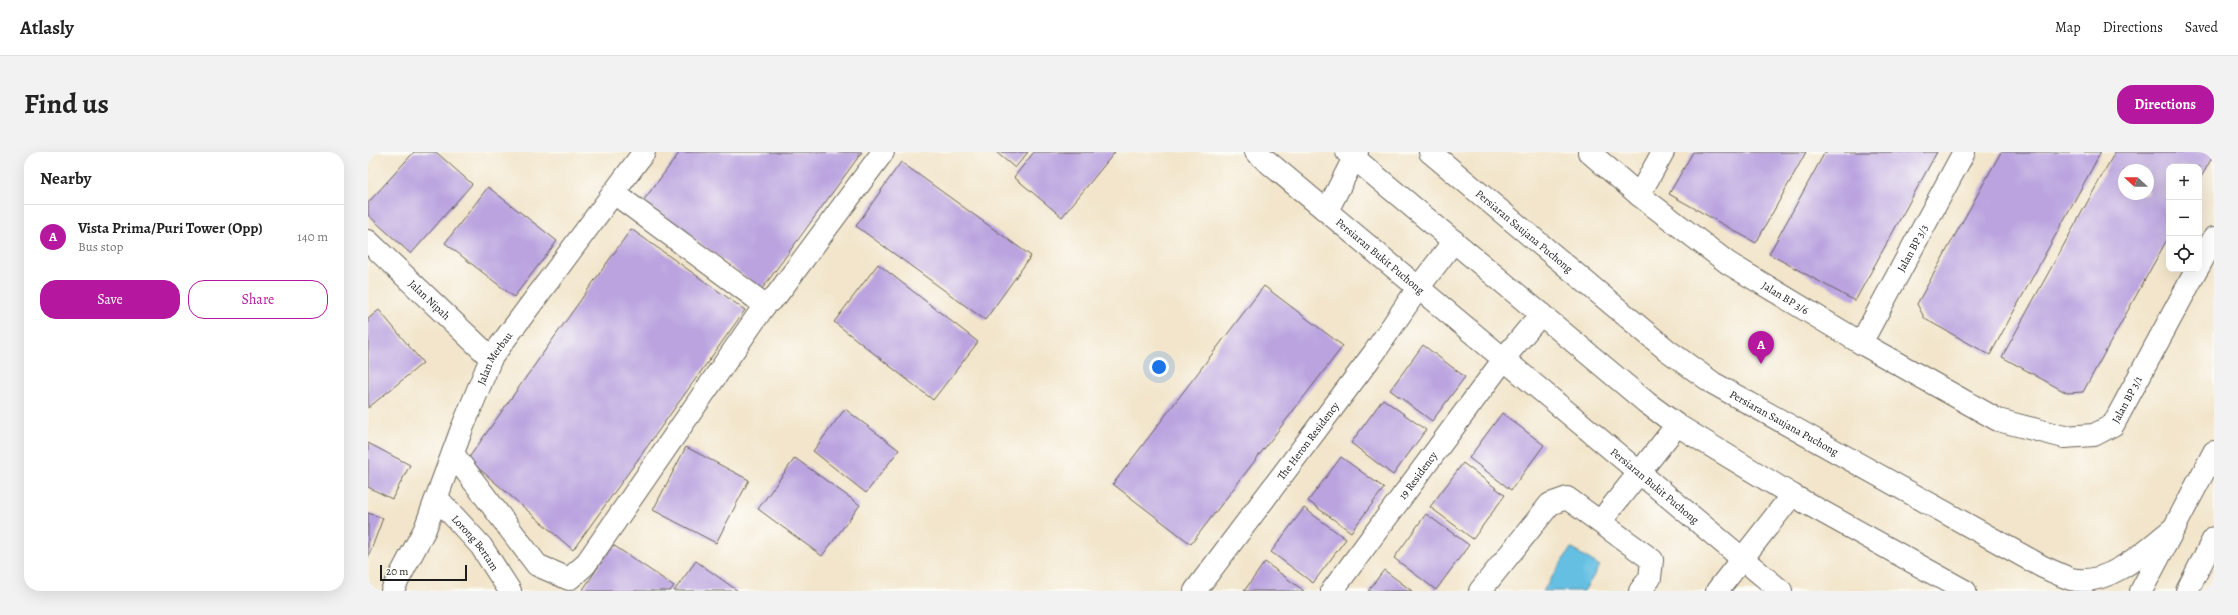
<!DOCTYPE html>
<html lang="en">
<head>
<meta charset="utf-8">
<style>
  body { margin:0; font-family:Alegreya,serif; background:#f2f2f2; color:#222 }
  .controls { position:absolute; right:12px; top:12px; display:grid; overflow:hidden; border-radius:8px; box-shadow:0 4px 16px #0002 }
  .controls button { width:36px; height:36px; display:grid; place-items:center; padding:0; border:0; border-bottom:1px solid #e0e0e0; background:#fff; color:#222; font:20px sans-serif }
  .compass { position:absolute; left:1750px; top:12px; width:36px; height:36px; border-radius:50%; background:#fff; box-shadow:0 4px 16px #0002; rotate:291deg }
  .scale { position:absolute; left:12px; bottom:10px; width:87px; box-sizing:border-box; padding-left:4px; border:2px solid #1c1c1c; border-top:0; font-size:11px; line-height:14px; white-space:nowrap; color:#1c1c1c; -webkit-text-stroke:3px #fdfcf7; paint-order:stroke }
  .you { position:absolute; left:791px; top:215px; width:14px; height:14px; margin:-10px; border:3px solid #fff; border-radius:50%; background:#1a73e8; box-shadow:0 0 0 6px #1a73e833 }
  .badge { display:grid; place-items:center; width:26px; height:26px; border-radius:50%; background:#b5179e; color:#fff; font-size:13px; font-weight:700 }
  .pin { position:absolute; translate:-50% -33px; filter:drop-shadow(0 1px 2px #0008) }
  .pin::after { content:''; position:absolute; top:21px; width:14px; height:12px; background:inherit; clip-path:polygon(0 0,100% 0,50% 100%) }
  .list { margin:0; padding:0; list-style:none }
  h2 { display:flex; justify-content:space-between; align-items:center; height:52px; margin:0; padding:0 16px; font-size:17px }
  h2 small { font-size:13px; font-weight:400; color:#767676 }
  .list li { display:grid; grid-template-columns:26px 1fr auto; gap:12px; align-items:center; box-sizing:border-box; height:64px; padding:0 16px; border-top:1px solid #e0e0e0 }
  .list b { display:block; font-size:15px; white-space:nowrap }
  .list p { margin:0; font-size:13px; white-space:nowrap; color:#767676 }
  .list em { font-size:13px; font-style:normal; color:#767676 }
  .actions { display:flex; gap:8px; padding:12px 16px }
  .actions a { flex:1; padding:9px 0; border:1px solid #b5179e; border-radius:16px; text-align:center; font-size:14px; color:#b5179e }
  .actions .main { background:#b5179e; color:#fff }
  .icon { flex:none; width:22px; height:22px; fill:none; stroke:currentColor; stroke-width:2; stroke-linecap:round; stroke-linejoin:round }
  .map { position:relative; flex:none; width:1846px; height:439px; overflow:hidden; border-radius:16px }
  header { display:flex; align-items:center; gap:24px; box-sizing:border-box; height:56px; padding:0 20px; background:#fff; border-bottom:1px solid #e0e0e0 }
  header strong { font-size:19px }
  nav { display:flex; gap:22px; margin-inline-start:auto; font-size:14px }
  .intro { display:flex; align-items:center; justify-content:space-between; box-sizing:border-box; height:96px; padding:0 24px }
  h1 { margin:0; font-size:28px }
  .button { padding:10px 18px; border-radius:16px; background:#b5179e; color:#fff; font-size:14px; font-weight:700 }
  main { display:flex; gap:24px; padding:0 24px }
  aside { flex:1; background:#fff; border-radius:16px; box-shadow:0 4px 16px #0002 }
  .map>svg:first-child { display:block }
  .water { fill:#65bfe3; stroke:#406e80 }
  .building { fill:#baa3df; fill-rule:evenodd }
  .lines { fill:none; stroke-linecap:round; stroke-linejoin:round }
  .minor-casing { stroke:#676259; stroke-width:24 }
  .highway-casing { stroke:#676259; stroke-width:24 }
  .minor { stroke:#fff; stroke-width:22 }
  .highway { stroke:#fff; stroke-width:22 }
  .labels { text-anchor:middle; stroke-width:4; stroke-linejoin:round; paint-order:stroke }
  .street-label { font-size:11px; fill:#1c1c1c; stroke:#fdfcf7 }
</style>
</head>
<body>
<header>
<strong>Atlasly</strong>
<nav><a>Map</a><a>Directions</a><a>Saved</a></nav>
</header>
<div class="intro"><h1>Find us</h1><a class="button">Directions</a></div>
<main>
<aside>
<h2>Nearby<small></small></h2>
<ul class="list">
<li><span class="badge">A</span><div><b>Vista Prima/Puri Tower (Opp)</b><p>Bus stop</p></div><em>140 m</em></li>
</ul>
<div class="actions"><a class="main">Save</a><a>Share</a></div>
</aside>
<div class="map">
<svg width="1846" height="439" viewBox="0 0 1846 439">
  <rect width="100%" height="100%" fill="#fdfcf7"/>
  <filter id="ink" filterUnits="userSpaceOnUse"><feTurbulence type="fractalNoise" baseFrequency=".025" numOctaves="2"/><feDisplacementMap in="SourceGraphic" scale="8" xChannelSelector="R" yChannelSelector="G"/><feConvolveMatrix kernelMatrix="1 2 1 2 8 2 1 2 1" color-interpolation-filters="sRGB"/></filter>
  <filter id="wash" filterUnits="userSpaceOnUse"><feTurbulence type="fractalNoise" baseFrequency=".012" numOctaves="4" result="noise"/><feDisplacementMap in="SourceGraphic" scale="16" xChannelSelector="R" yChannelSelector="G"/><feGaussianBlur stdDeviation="0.9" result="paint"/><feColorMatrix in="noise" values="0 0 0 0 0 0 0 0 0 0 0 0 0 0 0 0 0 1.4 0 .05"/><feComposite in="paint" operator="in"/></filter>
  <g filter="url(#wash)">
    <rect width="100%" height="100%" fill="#f2e5cb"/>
    <polygon class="water" points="1203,396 1232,414 1216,439 1175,439"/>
    <g id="blocks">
      <g class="building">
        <polygon points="46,0 68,0 104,32 43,102 0,63 0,51"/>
        <polygon points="312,0 494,0 394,137 275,49"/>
        <polygon points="628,0 660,0 647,16"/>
        <polygon points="666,0 747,0 694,65 646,25"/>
        <polygon points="1325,0 1438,0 1388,91 1301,42"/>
        <polygon points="1457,0 1569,0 1487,149 1401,102"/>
        <polygon points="1633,0 1733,0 1622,203 1557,167 1549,152"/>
        <path d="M1747 0H1846V2L1831 29V15H1801V84L1715 240 1699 241 1634 205ZM1756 18H1780V42H1756Z"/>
        <polygon points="533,10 663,104 617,168 488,74"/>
        <polygon points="120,35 189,89 146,145 77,91"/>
        <polygon points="263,77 377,158 205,398 100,307"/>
        <polygon points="510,112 610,190 565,248 466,170"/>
        <polygon points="896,134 975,194 823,392 745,332"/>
        <polygon points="11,158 55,211 0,256 0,167"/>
        <polygon points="1055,193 1097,225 1064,269 1022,238"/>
        <polygon points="1015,247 1058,278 1025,323 983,291"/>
        <polygon points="477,257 531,298 498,341 445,299"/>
        <polygon points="1134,261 1176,293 1143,338 1101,306"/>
        <polygon points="0,291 42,313 24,347 0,335"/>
        <polygon points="318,295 381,328 348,391 285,358"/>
        <polygon points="973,305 1016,336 983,380 940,349"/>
        <polygon points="427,306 492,353 454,404 390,357"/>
        <polygon points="1095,311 1137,343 1105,387 1062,355"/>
        <polygon points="936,356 978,387 945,431 903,400"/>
        <polygon points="0,361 15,366 0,406"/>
        <polygon points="1058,362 1101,393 1068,438 1026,406"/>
        <polygon points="245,393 306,434 302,439 214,439"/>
        <polygon points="328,409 370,439 306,439"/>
        <polygon points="897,410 936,439 876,439"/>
        <polygon points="1016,418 1044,439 1000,439"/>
      </g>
    </g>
  </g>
  <g filter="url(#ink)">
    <use href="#blocks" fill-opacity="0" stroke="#676259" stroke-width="1"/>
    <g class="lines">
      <g class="minor-casing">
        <g id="minor">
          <path id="s1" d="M888 0 1413 439"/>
          <polyline points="979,0 1279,251 1309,273 1424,343 1597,439"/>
          <path id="s2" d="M1062 0 1299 198 1345 231 1675 415C1684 419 1694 424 1703 427 1740 436 1781 396 1807 375"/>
          <path id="s3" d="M1221 0 1271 43 1360 111 1493 191 1630 268 1696 285 1726 283 1745 273 1829 117"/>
          <polyline points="246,41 397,153 408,144 515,0"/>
          <polyline points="1271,43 1295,0"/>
          <polyline points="959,59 989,0"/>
          <path id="s4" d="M0 89 123 206"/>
          <polyline points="1831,114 1846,86"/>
          <path id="s5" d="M1493 191 1596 0"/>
          <polyline points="85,302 169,413 201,427 217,413 397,153"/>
          <path id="s6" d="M69 346 113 394 142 439"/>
          <polyline points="1232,370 1309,273"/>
          <path id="s7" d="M24 439 57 377 93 279 123 206 276 0"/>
          <path id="s8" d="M827 439 1006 201 1050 136 1086 89"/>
          <path id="s9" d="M964 439 1142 199 1173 162"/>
          <polyline points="1112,439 1182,352 1199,346 1284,408 1282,426 1272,439"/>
          <polyline points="1349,439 1424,343"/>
          <polyline points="1773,439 1846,300"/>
        </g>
      </g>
      <g class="highway-casing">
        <polyline id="highway" points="1819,439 1846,386"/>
      </g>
      <use href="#minor" class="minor"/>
      <use href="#highway" class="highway"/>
    </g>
  </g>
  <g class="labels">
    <g class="street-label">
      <text dy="4" stroke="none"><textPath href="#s2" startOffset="123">Persiaran Saujana Puchong</textPath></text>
      <text dy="4" stroke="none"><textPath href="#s5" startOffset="108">Jalan BP 3/3</textPath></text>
      <text dy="4" stroke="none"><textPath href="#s1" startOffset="162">Persiaran Bukit Puchong</textPath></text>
      <text dy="4" stroke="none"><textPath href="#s3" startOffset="245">Jalan BP 3/6</textPath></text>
      <text dy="4" stroke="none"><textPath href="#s4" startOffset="85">Jalan Nipah</textPath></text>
      <text dy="4" stroke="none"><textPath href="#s7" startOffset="255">Jalan Merbau</textPath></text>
      <text dy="4" stroke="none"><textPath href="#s3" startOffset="639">Jalan BP 3/1</textPath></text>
      <text dy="4" stroke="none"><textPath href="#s2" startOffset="447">Persiaran Saujana Puchong</textPath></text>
      <text dy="4" stroke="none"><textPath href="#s8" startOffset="188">The Heron Residency</textPath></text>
      <text dy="4" stroke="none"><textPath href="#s9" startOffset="144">19 Residency</textPath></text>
      <text dy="4" stroke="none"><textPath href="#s1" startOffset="520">Persiaran Bukit Puchong</textPath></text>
      <text dy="4" stroke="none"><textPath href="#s6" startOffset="59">Lorong Bertam</textPath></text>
    </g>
  </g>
</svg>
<div class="controls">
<button>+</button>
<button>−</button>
<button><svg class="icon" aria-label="locate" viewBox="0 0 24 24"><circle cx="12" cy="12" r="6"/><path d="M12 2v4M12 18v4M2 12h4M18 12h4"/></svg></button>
</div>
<svg class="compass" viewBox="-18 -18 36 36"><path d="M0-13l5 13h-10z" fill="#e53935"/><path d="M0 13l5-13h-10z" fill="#767676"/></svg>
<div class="scale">20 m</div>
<div class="you"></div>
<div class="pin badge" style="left:1393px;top:212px">A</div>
</div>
</main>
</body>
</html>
